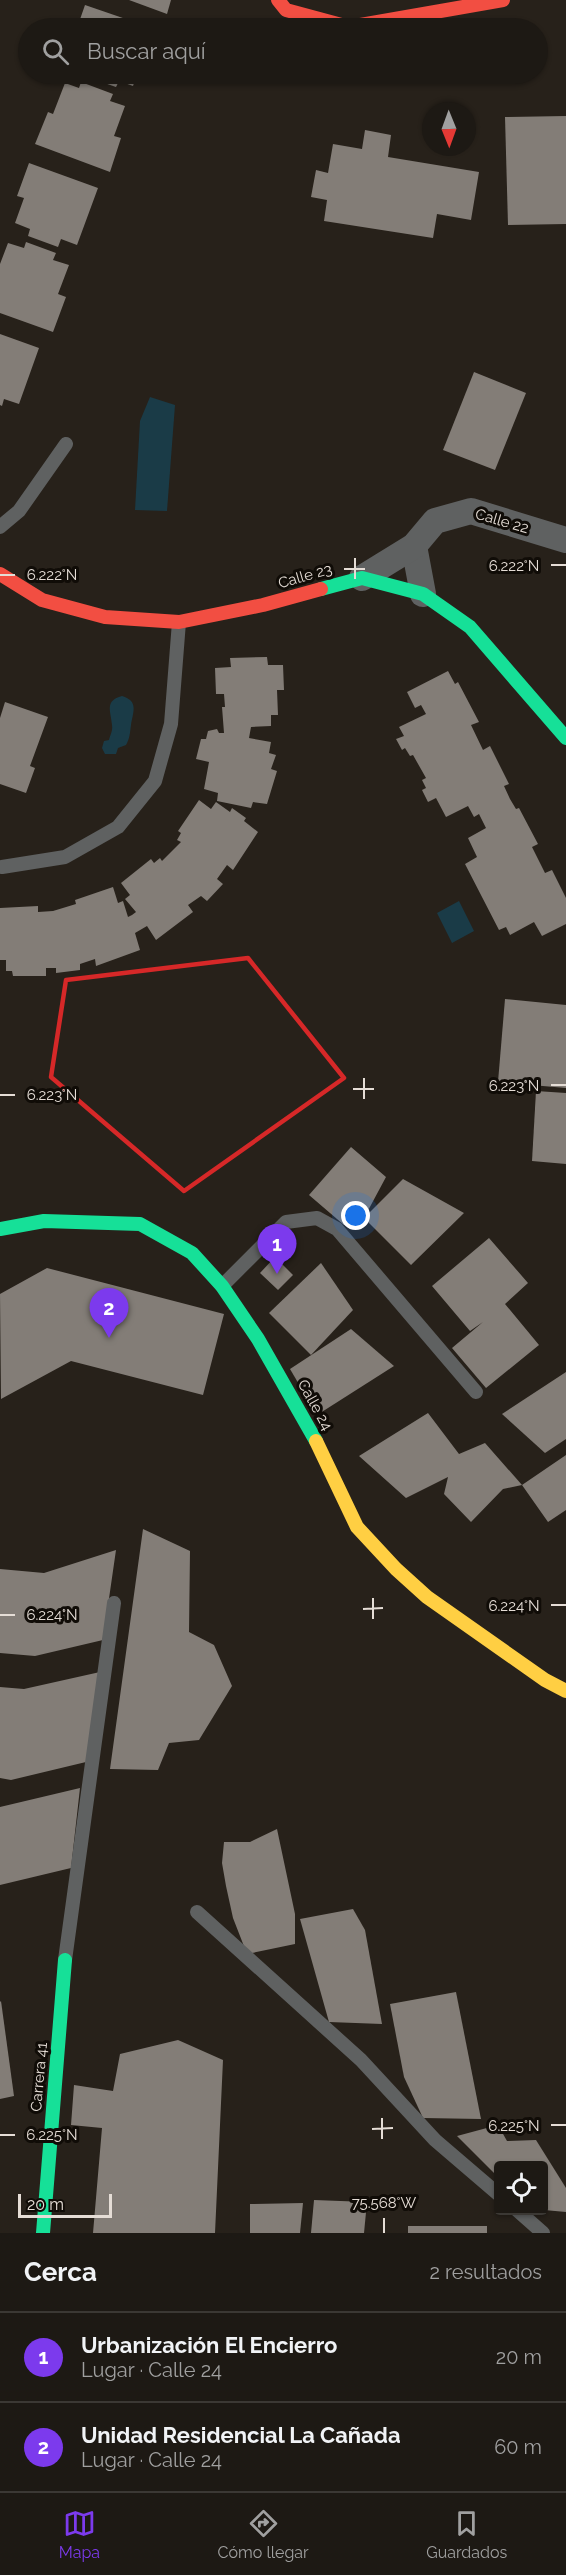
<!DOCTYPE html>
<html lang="es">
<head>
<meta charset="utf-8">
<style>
  body { margin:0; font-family:Raleway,sans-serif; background:#2a2622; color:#f1f3f6 }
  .controls { position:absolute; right:18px; bottom:18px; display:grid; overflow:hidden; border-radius:6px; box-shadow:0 2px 4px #0004 }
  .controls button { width:54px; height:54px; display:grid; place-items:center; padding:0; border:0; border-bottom:2px solid #3b3834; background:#1d1914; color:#f1f3f6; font:30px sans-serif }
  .compass { position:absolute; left:422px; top:102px; width:54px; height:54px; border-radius:50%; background:#1d1914; box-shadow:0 2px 4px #0004; rotate:179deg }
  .scale { position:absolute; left:18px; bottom:15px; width:94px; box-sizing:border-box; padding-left:6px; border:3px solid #e5ddd6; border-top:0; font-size:16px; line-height:21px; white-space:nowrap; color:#e5ddd6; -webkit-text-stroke:4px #100c07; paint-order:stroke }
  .you { position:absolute; left:356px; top:1216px; width:21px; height:21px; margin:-15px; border:4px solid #fff; border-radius:50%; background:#1a73e8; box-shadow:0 0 0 9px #1a73e833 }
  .badge { display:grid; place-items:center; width:39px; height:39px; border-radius:50%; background:#7c3aed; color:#fff; font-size:20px; font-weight:700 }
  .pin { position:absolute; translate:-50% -50px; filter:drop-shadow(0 2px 3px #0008) }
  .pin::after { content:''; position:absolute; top:32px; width:21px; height:18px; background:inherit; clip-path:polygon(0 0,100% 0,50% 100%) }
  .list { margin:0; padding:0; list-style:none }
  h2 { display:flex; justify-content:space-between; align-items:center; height:78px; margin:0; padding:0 24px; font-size:26px }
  h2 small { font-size:20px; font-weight:400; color:#a0a0a0 }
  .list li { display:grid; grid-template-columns:39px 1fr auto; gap:18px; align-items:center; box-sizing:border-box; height:90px; padding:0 24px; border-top:2px solid #3b3834 }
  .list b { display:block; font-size:22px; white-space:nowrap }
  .list p { margin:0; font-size:20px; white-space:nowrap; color:#a0a0a0 }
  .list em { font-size:20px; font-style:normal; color:#a0a0a0 }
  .icon { flex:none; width:33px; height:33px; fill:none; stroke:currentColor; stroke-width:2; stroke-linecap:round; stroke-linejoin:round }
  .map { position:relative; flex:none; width:566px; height:2233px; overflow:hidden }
  .search { position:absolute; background:#1d1914; box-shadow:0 2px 4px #0004; left:18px; right:18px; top:18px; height:66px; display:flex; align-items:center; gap:15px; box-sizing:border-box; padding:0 21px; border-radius:33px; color:#a0a0a0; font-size:22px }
  .sheet { height:258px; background:#1d1914 }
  nav { display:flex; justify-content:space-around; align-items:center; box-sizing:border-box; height:84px; border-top:2px solid #3b3834; background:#1d1914; font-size:16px; color:#a0a0a0 }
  nav a { display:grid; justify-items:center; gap:3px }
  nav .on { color:#7c3aed }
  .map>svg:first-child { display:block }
  .water { fill:#1a3b47 }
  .building { fill:#837d77 }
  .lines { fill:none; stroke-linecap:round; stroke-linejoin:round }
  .lane { stroke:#5f6161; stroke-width:14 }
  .street { stroke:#5f6161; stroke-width:26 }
  .fast { stroke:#16e098; stroke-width:14 }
  .slow { stroke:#ffcf43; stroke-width:14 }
  .jam { stroke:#f24e42; stroke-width:14 }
  .marked { fill:none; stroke:#d62828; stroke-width:4.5; stroke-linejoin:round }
  .ticks { fill:none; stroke:#e5ddd6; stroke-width:2 }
  .labels { text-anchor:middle; stroke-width:6; stroke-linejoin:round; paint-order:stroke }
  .street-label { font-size:15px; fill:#e5ddd6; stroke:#100c07 }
  .ticks-label { font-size:15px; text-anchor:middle; fill:#e5ddd6; stroke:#100c07; stroke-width:6; stroke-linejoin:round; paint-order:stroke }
</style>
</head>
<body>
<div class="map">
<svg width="566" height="2233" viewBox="0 0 566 2233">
  <rect width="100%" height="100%" fill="#27211a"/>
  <g class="water">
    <polygon points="150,397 175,405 167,511 135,510 140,421"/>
    <path d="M122 696C139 701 133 712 131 725 130 732 130 738 126 745L118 748 116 754H105L102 748 104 741 109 740C110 735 113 731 112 725 111 711 104 701 122 696Z"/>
    <polygon points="459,901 474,931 452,943 437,913"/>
  </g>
  <g class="building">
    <polygon points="129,0 171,0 167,14"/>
    <polygon points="85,5 152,28 77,28"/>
    <polygon points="85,74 137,74 133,86 119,81 116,87 84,76"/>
    <polygon points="81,82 113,94 110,101 125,106 114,136 121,138 110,172 35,144 48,112 53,114 65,83 79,88"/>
    <polygon points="566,116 566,224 508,225 505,117"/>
    <polygon points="365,130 391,135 388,157 479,172 471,220 437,214 433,238 324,221 327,200 311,197 316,170 328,173 333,144 362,149"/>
    <polygon points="29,163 98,188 77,245 61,239 58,247 28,236 30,229 15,223 24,198 17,196"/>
    <polygon points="26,242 56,253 53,260 69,265 58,294 66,297 53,332 0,313 0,264 8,243 24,248"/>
    <polygon points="0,334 39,348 19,404 4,399 2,406 0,405"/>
    <polygon points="474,372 526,393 495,470 443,450"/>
    <polygon points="267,657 268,665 283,665 284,690 277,690 278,715 271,715 271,726 251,727 249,738 271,742 269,753 276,755 271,769 277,771 267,804 253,802 251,808 217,801 218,793 204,789 209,762 196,759 201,739 206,739 208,731 217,729 219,733 224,733 222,707 225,707 224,694 216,694 215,668 231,667 230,658"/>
    <polygon points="448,671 455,684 458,682 479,722 471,725 483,750 490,746 509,784 504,786 510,799 516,809 519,808 538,844 532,847 545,873 552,870 566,898 566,924 542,936 534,922 510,935 506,927 499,930 465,864 477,857 468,838 486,828 479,814 474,817 468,806 446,817 436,798 428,802 422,790 426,788 422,780 426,778 413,755 410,756 405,748 402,750 396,739 404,736 399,727 426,714 421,705 415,708 407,692"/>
    <polygon points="5,702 48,717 30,766 35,768 26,793 0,784 0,718"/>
    <polygon points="199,800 211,809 216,802 230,812 232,808 246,818 244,821 258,832 233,870 227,865 217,879 223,884 207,901 201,896 188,905 193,912 156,940 147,926 135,933 140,950 96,966 95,959 80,964 80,970 56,973 56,968 46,968 46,976 13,976 12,971 6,971 6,960 0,960 0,908 38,906 38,912 53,911 76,904 75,900 113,887 118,903 123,901 128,917 132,915 136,912 125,899 130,895 121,883 151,859 154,863 160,858 162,861 181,842 177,840 181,833 178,831"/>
    <polygon points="505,999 566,1005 566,1088 498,1082"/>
    <polygon points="536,1091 566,1093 566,1164 532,1161"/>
    <polygon points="351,1147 386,1177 364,1218 403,1179 464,1213 411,1265 364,1218 344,1225 309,1195"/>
    <polygon points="489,1238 528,1283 505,1304 539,1345 486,1388 452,1348 483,1322 470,1331 432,1286"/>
    <polygon points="275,1257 293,1275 278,1290 260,1273"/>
    <polygon points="321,1263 353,1310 311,1355 269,1313"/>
    <polygon points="47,1268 224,1314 203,1395 71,1361 1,1399 0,1294"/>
    <polygon points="351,1329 394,1366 317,1415 290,1369"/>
    <polygon points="566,1372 566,1439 545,1453 502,1414"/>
    <polygon points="428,1413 459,1454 485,1443 522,1485 566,1455 566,1510 548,1522 522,1485 503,1489 471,1522 444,1494 448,1477 406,1498 359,1456"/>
    <polygon points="143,1529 190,1551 189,1632 214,1645 232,1686 199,1740 169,1743 158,1770 110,1769"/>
    <polygon points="116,1550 103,1640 35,1656 0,1653 0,1569 44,1573"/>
    <polygon points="100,1672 86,1762 11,1780 0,1778 0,1687 24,1689"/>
    <polygon points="80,1788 71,1868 0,1885 0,1807"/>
    <polygon points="277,1829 295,1914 295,1944 247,1954 233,1918 226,1886 222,1863 224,1842 250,1842"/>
    <polygon points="353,1909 365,1930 382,2024 329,2022 300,1919"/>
    <polygon points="456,1992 481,2119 423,2118 404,2077 390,2004"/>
    <polygon points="1,2001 14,2096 0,2099 0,2002"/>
    <polygon points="178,2040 223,2060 215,2233 93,2233 102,2128 71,2125 74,2085 113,2091 120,2054"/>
    <polygon points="498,2125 507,2141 536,2140 566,2188 566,2212 544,2210 544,2166 498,2166 498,2177 457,2136"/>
    <polygon points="314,2200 367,2202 364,2233 311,2233"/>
    <polygon points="303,2203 300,2233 250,2233 250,2204"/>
    <rect x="408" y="2226" width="79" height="7"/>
  </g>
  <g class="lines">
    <g class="lane">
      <polyline points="0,527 19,511 66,444"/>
      <polyline points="2,867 65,857 118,827 155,781 171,724 179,622"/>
      <polyline points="222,1286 286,1222 317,1218 337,1229 476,1392"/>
      <polyline points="197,1912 361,2060 435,2140 498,2194"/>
      <polyline points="65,1960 114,1603"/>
      <polyline points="517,2210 543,2233"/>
    </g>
    <g class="street">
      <polyline points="414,546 423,594"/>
      <polyline points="362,578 414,546 435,521 471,511 566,540"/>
    </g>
    <g class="fast">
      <polyline points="321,589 362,578 423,594 470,627 566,738"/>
      <polyline points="0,1229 44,1221 140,1224 192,1253 222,1286 258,1339 316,1441"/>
      <polyline points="43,2233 65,1960"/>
    </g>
    <polyline class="slow" points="316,1441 357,1527 396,1569 427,1597 545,1680 566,1691"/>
    <g class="jam">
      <polyline points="278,0 286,10 349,27 503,0"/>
      <polyline points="0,574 42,600 105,617 179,622 263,605 321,589"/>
    </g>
  </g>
  <path class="marked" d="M248 958 344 1078 184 1191 51 1077 66 980Z"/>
  <path class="ticks" d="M355 558V579M551 565H566M344 569H365M0 575H15M364 1078V1099M551 1085H566M353 1089H374M0 1095H15M373 1598V1619M551 1605H566M363 1609 383 1608M0 1615H15M382 2118V2139M551 2125H566M372 2129 393 2128M0 2135H15M384 2218V2233"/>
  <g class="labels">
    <g class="street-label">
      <text transform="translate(502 521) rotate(16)" y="5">Calle 22</text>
      <text transform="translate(305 576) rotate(-16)" y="5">Calle 23</text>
      <text transform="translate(315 1405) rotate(61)" y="5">Calle 24</text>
      <text transform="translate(39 2077) rotate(-85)" y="5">Carrera 41</text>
    </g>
  </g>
  <g class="ticks-label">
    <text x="514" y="571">6.222°N</text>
    <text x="52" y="580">6.222°N</text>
    <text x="514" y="1091">6.223°N</text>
    <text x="52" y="1100">6.223°N</text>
    <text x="514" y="1611">6.224°N</text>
    <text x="52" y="1620">6.224°N</text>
    <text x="514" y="2131">6.225°N</text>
    <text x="52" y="2140">6.225°N</text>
    <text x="384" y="2208">75.568°W</text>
  </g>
</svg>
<div class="controls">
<button><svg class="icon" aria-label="locate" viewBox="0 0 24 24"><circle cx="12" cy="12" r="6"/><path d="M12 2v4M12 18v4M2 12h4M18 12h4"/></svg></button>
</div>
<svg class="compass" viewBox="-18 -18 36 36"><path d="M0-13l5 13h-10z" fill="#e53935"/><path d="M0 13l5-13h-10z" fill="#a0a0a0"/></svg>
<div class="scale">20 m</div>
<div class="you"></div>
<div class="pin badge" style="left:277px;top:1274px">1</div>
<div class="pin badge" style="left:109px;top:1338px">2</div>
<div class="search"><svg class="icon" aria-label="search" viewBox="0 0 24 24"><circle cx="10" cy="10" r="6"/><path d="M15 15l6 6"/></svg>Buscar aquí</div>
</div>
<section class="sheet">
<h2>Cerca<small>2 resultados</small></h2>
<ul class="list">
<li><span class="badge">1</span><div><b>Urbanización El Encierro</b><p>Lugar · Calle 24</p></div><em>20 m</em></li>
<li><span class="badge">2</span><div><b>Unidad Residencial La Cañada</b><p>Lugar · Calle 24</p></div><em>60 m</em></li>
</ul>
</section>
<nav>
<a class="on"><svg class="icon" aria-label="map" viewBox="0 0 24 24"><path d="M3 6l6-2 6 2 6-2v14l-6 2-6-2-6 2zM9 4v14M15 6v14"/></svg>Mapa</a>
<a><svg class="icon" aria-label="directions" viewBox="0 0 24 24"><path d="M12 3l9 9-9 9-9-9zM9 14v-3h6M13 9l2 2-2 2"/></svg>Cómo llegar</a>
<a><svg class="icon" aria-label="saved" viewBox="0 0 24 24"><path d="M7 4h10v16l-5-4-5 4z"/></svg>Guardados</a>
</nav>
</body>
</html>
